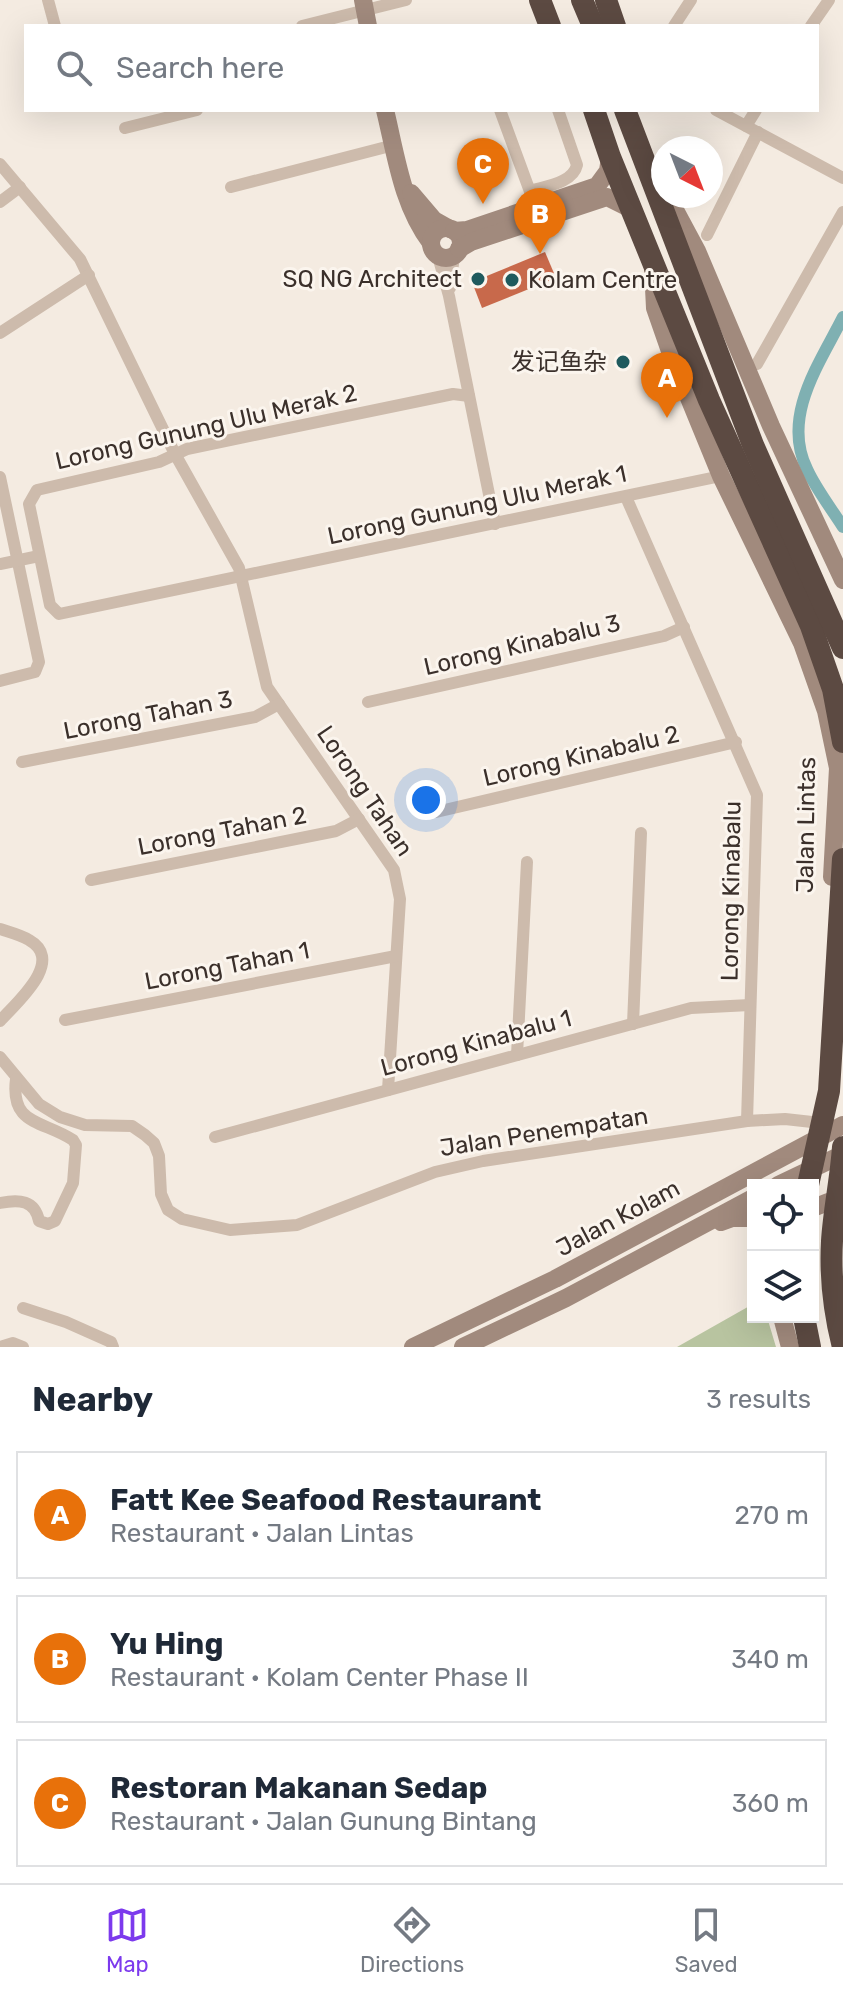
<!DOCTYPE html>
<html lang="en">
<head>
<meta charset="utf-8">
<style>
  body { margin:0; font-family:Rubik,"Noto Sans SC",sans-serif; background:#f6f6f7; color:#1f2937 }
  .controls { position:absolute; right:24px; bottom:24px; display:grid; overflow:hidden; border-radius:0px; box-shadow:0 8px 32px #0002 }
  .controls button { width:72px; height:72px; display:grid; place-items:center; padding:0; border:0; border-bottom:2px solid #e0e1e3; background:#fff; color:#1f2937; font:40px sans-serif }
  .compass { position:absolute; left:651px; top:136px; width:72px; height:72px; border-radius:50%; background:#fff; box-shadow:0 8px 32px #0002; rotate:138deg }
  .you { position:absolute; left:426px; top:800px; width:28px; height:28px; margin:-20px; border:6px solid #fff; border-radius:50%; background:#1a73e8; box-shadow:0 0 0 12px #1a73e833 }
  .badge { display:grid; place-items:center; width:52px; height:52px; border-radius:50%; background:#7c3aed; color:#fff; font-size:26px; font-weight:700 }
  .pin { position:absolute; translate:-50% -66px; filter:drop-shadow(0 2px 4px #0008) }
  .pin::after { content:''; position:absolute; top:42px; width:28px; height:24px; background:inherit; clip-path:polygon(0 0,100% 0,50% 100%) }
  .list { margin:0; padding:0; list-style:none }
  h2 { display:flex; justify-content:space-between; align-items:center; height:104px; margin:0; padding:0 32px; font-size:34px }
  h2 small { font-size:26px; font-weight:400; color:#747a83 }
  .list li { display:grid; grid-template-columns:52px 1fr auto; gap:24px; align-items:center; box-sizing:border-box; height:128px; margin:0 16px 16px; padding:0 16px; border:2px solid #e0e1e3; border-radius:0px }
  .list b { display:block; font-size:30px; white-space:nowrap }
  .list p { margin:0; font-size:26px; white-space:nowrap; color:#747a83 }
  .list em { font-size:26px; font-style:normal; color:#747a83 }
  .icon { flex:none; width:44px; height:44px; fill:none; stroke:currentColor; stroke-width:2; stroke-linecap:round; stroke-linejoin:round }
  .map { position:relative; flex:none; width:843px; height:1347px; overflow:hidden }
  .search { position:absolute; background:#fff; box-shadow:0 8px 32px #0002; left:24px; right:24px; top:24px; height:88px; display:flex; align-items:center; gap:20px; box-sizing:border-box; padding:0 28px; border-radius:0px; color:#747a83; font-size:30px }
  .sheet { height:536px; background:#fff }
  nav { display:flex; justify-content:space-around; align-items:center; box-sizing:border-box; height:112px; border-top:2px solid #e0e1e3; background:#fff; font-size:22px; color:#747a83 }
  nav a { display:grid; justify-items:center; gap:4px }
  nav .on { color:#7c3aed }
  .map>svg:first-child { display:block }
  .green { fill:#b8c4a0 }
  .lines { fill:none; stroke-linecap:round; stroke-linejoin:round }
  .canal { stroke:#7fb0b2; stroke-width:12 }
  .building { fill:#c8694b }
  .street { stroke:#cdbbac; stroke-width:12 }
  .secondary { stroke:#a18a7d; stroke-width:18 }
  .highway { stroke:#5c4a42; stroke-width:22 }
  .poi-dot { fill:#1f5a5e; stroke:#fbf5ee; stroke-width:3 }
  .labels { text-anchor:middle; stroke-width:6; stroke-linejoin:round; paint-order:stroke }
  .poi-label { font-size:24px; fill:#3b302b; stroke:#fbf5ee; text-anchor:end }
  .street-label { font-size:24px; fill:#3b302b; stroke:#fbf5ee }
</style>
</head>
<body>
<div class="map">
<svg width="843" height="1347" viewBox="0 0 843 1347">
  <rect width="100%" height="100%" fill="#f4ebe1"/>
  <polygon class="green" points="753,1304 753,1317 767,1317 776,1347 677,1347"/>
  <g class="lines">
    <path class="canal" d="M843 317C820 363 781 416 807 469 816 489 831 508 843 527"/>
  </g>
  <polygon class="building" points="545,252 556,278 482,308 472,282"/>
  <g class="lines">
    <g class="street">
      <polyline points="48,0 55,26"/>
      <polyline points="302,26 406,0"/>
      <polyline points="674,26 691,0"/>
      <polyline points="811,26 829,0"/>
      <polyline points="500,110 532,197"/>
      <polyline points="716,110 843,178"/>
      <polyline points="746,126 756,110"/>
      <polyline points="125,128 197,110"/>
      <polyline points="0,164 80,259 175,454 239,568 267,687 394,870 400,899 388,1090"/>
      <polyline points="231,187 394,145"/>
      <path d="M530 191C546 186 573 183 577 165L558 110"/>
      <polyline points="0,202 20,187"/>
      <polyline points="707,235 758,132"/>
      <polyline points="438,256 449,296 495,524"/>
      <polyline points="450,288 454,256"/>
      <polyline points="0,333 89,275"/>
      <polyline points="757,364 843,212"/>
      <polyline points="469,396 453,394 187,449 159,462 37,490 29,504 50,605 59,614 721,476"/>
      <polyline points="0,477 39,662 35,672 0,681"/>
      <polyline points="626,497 757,795 747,1121"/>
      <polyline points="0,564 39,556"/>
      <polyline points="368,702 664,636 684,627"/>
      <polyline points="22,762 255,717 279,704"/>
      <polyline points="436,812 736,742"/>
      <polyline points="91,880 336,831 359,819"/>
      <path d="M0 929C9 932 21 935 29 940 66 961 16 1003 0 1021"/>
      <polyline points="65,1020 396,956"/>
      <polyline points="633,1024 641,833"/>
      <polyline points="517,1055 527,862"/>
      <polyline points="0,1057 39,1104 60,1117 85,1125 132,1126 145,1135 154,1143 159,1156 161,1194 168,1210 182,1219 230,1230 297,1225 435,1172 483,1161 747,1121 785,1119 812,1122"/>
      <polyline points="215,1137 691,1008 750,1005"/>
      <path d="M0 1203C19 1199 35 1200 39 1221L48 1224 55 1221 73 1183 76 1145 73 1140C43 1120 10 1126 16 1079"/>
      <polyline points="23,1308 66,1322 111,1342 113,1347"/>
      <polyline points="0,1347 13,1343 23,1347"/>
    </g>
    <g class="secondary">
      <polyline points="363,0 368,26"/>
      <path d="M385 110C396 155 402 205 431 243"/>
      <polyline points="411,193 434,220 450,229"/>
      <polyline points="659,200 675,210 697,251 771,426 843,580"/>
      <circle cx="446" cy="243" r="15"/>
      <polyline points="454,231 467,230 597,186 608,171 610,157"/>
      <polyline points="459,249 471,242 607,197 631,209"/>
      <polyline points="653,268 655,308 671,354 721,476 802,643 826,711 838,768 832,877"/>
      <polyline points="778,1185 843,1154"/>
      <polyline points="813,1208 828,1202 837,1205 843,1215"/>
      <polyline points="721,1222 732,1218 753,1218"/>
      <polyline points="782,1317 790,1347"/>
      <polyline points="413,1347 555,1279 843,1125"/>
      <polyline points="463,1347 566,1298 753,1198"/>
    </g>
    <g class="highway">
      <polyline points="540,0 550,26"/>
      <polyline points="582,0 593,26"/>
      <polyline points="606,0 615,26"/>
      <polyline points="594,110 610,157 709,400 811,626 833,689 843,742"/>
      <polyline points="625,110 753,445 843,648"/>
      <polyline points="808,1185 829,1091 843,859"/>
      <polyline points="804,1317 810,1347"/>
      <path d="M843 1347C834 1312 830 1277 832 1241 834 1209 841 1178 843 1147"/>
    </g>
  </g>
  <g class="poi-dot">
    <circle cx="478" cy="279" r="8"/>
    <circle cx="512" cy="280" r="8"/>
    <circle cx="623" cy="362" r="8"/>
  </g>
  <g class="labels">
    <g class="poi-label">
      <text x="462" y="287">SQ NG Architect</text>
      <text x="528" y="288" text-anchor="start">Kolam Centre</text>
      <text x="607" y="370">发记鱼杂</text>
    </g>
    <g class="street-label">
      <text transform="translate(206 427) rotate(-13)" y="8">Lorong Gunung Ulu Merak 2</text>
      <text transform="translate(477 505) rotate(-12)" y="8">Lorong Gunung Ulu Merak 1</text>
      <text transform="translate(522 645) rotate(-13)" y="8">Lorong Kinabalu 3</text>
      <text transform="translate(148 715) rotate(-11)" y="8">Lorong Tahan 3</text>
      <text transform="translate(581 756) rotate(-13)" y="8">Lorong Kinabalu 2</text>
      <text transform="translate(365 791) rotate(56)" y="8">Lorong Tahan</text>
      <text transform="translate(806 825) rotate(-89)" y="8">Jalan Lintas</text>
      <text transform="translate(222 831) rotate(-11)" y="8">Lorong Tahan 2</text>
      <text transform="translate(731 891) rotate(-89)" y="8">Lorong Kinabalu</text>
      <text transform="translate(227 966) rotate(-11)" y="8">Lorong Tahan 1</text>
      <text transform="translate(476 1043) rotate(-15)" y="8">Lorong Kinabalu 1</text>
      <text transform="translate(544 1132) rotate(-9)" y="8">Jalan Penempatan</text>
      <text transform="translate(618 1218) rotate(-28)" y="8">Jalan Kolam</text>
    </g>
  </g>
</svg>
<div class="controls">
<button><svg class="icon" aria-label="locate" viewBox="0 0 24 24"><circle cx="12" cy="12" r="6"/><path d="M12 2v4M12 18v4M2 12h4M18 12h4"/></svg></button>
<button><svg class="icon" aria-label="layers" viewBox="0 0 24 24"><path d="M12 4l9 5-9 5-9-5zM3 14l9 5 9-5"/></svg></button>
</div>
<svg class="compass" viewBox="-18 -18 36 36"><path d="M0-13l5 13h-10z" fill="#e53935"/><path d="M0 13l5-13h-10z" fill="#747a83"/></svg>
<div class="you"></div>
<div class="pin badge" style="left:667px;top:418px;background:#e8710a">A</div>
<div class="pin badge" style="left:540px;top:254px;background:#e8710a">B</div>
<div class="pin badge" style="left:483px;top:204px;background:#e8710a">C</div>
<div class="search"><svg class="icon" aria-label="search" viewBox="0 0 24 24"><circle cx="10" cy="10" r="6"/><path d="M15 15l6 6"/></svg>Search here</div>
</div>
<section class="sheet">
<h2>Nearby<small>3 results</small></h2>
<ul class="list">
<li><span class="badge" style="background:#e8710a">A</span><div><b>Fatt Kee Seafood Restaurant</b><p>Restaurant · Jalan Lintas</p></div><em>270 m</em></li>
<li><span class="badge" style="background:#e8710a">B</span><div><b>Yu Hing</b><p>Restaurant · Kolam Center Phase II</p></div><em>340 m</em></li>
<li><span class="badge" style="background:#e8710a">C</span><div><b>Restoran Makanan Sedap</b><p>Restaurant · Jalan Gunung Bintang</p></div><em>360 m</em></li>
</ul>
</section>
<nav>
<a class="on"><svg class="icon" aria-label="map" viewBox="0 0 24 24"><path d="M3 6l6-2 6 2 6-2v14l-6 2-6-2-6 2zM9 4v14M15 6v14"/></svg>Map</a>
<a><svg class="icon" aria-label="directions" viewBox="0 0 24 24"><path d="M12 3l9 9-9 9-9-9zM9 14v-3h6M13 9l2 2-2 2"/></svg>Directions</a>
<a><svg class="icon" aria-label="saved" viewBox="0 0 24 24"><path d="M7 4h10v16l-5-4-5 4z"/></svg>Saved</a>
</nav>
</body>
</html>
